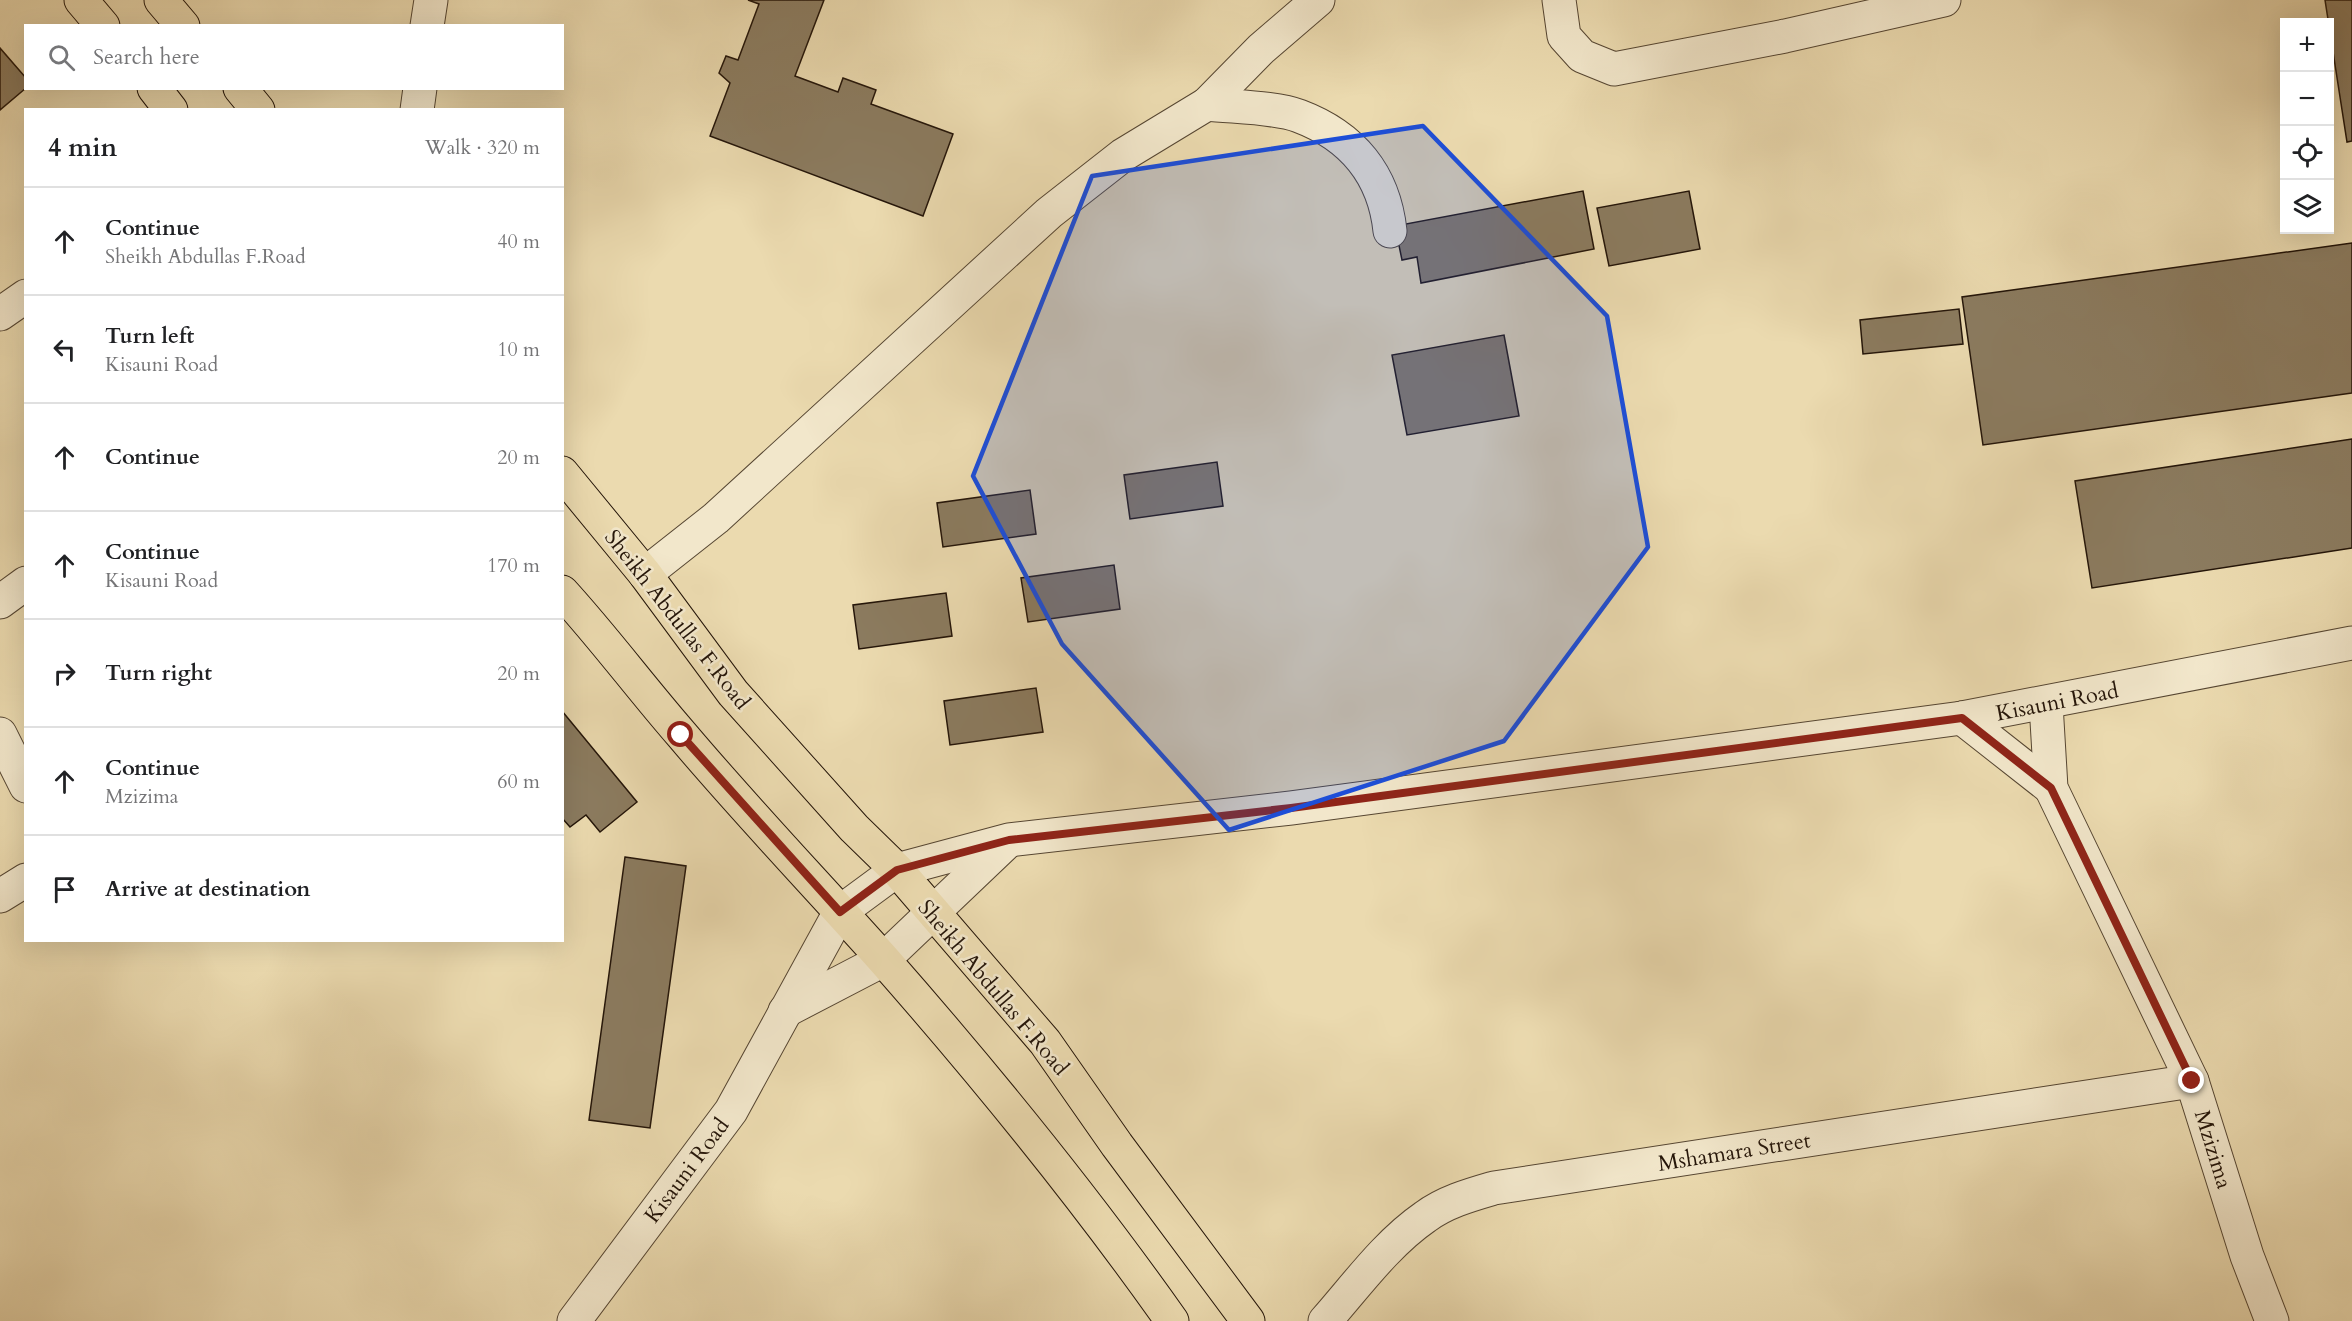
<!DOCTYPE html>
<html lang="en">
<head>
<meta charset="utf-8">
<style>
  body { margin:0; font-family:Cardo,serif; background:#f2f2f2; color:#202124 }
  .controls { position:absolute; right:18px; top:18px; display:grid; overflow:hidden; border-radius:0px; box-shadow:0 6px 24px #0002 }
  .controls button { width:54px; height:54px; display:grid; place-items:center; padding:0; border:0; border-bottom:2px solid #e0e0e0; background:#fff; color:#202124; font:30px sans-serif }
  .stop { position:absolute; width:18px; height:18px; margin:-14px; border:4px solid #8f2418; border-radius:50%; background:#fff }
  .stop.end { background:#8f2418; border-color:#fff; box-shadow:0 2px 6px #0008 }
  .list { margin:0; padding:0; list-style:none }
  h2 { display:flex; justify-content:space-between; align-items:center; height:78px; margin:0; padding:0 24px; font-size:26px }
  h2 small { font-size:20px; font-weight:400; color:#757577 }
  .list li { display:grid; grid-template-columns:39px 1fr auto; gap:18px; align-items:center; box-sizing:border-box; height:108px; padding:0 24px; border-top:2px solid #e0e0e0 }
  .list b { display:block; font-size:22px; white-space:nowrap }
  .list p { margin:0; font-size:20px; white-space:nowrap; color:#757577 }
  .list em { font-size:20px; font-style:normal; color:#757577 }
  .icon { flex:none; width:33px; height:33px; fill:none; stroke:currentColor; stroke-width:2; stroke-linecap:round; stroke-linejoin:round }
  .map { position:relative; flex:none; width:2352px; height:1321px; overflow:hidden }
  .search { position:absolute; background:#fff; box-shadow:0 6px 24px #0002; left:24px; top:24px; width:540px; height:66px; display:flex; align-items:center; gap:15px; box-sizing:border-box; padding:0 21px; border-radius:0px; color:#757577; font-size:22px }
  .panel { position:absolute; background:#fff; box-shadow:0 6px 24px #0002; left:24px; top:108px; width:540px; height:834px; border-radius:0px }
  .map>svg:first-child { display:block }
  .building { fill:#8b7b5f; stroke:#241509; stroke-width:1.5 }
  .lines { fill:none; stroke-linecap:round; stroke-linejoin:round }
  .minor-casing { stroke:#564632; stroke-width:35 }
  .major-casing { stroke:#241509; stroke-width:35 }
  .minor { stroke:#f2e7cb; stroke-width:33 }
  .major { stroke:#ebdaaf; stroke-width:33 }
  .route { stroke:#8f2418; stroke-width:8 }
  .marked { fill:#1d4ed8; fill-opacity:0.2; stroke:#1d4ed8; stroke-width:4.5; stroke-linejoin:round }
  .labels { text-anchor:middle; stroke-width:5; stroke-linejoin:round; paint-order:stroke }
  .street-label { font-size:22px; fill:#241509; stroke:#f2e7cb }
</style>
</head>
<body>
<div class="map">
<svg width="2352" height="1321" viewBox="0 0 2352 1321">
  <rect width="100%" height="100%" fill="#ebdaaf"/>
  <filter id="stains"><feTurbulence type="fractalNoise" baseFrequency=".00333" numOctaves="4"/><feColorMatrix values="0 0 0 0 .2 0 0 0 0 .09 0 0 0 0 .02 0 0 0 .5 -.17"/></filter>
  <radialGradient id="worn" r=".72"><stop offset=".6" stop-color="#630" stop-opacity="0"/><stop offset="1" stop-color="#630" stop-opacity=".3"/></radialGradient>
  <g class="building">
    <polygon points="748,0 824,0 795,76 838,92 843,78 876,90 871,104 953,134 923,216 710,136 730,83 719,73 726,56 738,60 759,4"/>
    <polygon points="2325,0 2352,0 2352,141 2347,142"/>
    <polygon points="0,48 26,78 26,88 0,110"/>
    <polygon points="1583,191 1594,249 1421,283 1417,257 1402,260 1395,226"/>
    <polygon points="1689,191 1700,249 1609,266 1597,208"/>
    <polygon points="2352,243 2352,393 1983,445 1962,297"/>
    <polygon points="1959,309 1963,344 1863,354 1860,320"/>
    <polygon points="1504,335 1519,416 1407,435 1392,355"/>
    <polygon points="2352,439 2352,548 2092,588 2075,481"/>
    <polygon points="1217,462 1223,506 1130,519 1124,475"/>
    <polygon points="1030,490 1036,534 943,547 937,503"/>
    <polygon points="1114,565 1120,609 1028,622 1021,578"/>
    <polygon points="946,593 952,636 859,649 853,605"/>
    <polygon points="1036,688 1043,732 950,745 944,701"/>
    <polygon points="562,711 637,802 600,832 586,815 570,827 562,818"/>
    <polygon points="625,857 686,866 650,1128 589,1120"/>
  </g>
  <g class="lines">
    <g class="minor-casing">
      <g id="minor">
        <polyline points="1559,0 1564,36 1582,56 1614,69 1785,36 1944,0"/>
        <polyline points="427,26 431,0"/>
        <path d="M1207 104C1233 107 1276 107 1299 116 1352 136 1384 174 1390 231"/>
        <polyline points="417,110 420,88"/>
        <polyline points="0,314 26,296"/>
        <polyline points="645,574 716,518 1049,213 1123,155 1207,104 1261,49 1318,0"/>
        <polyline points="0,602 26,583"/>
        <polyline points="2046,704 2051,788 2192,1081 2247,1256 2272,1321"/>
        <polyline points="1962,718 2051,788"/>
        <polyline points="0,734 26,786"/>
        <polyline points="0,896 26,880"/>
        <polyline points="785,1011 883,960 1008,841"/>
        <polyline points="574,1321 731,1111 840,912 897,870 1009,840 1291,808 1962,718 2352,643"/>
        <path d="M1325 1321C1356 1286 1386 1244 1425 1217 1445 1202 1470 1195 1494 1188L2192 1081"/>
      </g>
    </g>
    <g class="major-casing">
      <g id="major">
        <polyline points="81,0 103,26"/>
        <polyline points="161,0 183,26"/>
        <polyline points="154,88 171,110"/>
        <polyline points="240,88 258,110"/>
        <polyline points="562,473 645,574 733,693 854,828 897,870 1045,1042 1117,1145 1248,1321"/>
        <path d="M562 592C604 638 641 688 682 735 747 812 816 884 883 959 985 1075 1083 1195 1172 1321"/>
      </g>
    </g>
    <use href="#minor" class="minor"/>
    <use href="#major" class="major"/>
  </g>
  <g class="lines">
    <polyline class="route" points="681,735 840,912 897,870 1009,840 1291,808 1962,718 2051,788 2192,1081"/>
  </g>
  <path class="marked" d="M1423 126 1607 316 1648 547 1504 741 1229 830 1062 644 973 476 1092 176Z"/>
  <g class="labels">
    <g class="street-label">
      <text transform="translate(678 619) rotate(52)" y="8">Sheikh Abdullas F.Road</text>
      <text transform="translate(2057 701) rotate(-11)" y="8">Kisauni Road</text>
      <text transform="translate(994 987) rotate(50)" y="8">Sheikh Abdullas F.Road</text>
      <text transform="translate(2214 1149) rotate(73)" y="8">Mzizima</text>
      <text transform="translate(1734 1151) rotate(-9)" y="8">Mshamara Street</text>
      <text transform="translate(686 1170) rotate(-53)" y="8">Kisauni Road</text>
    </g>
  </g>
  <rect width="100%" height="100%" filter="url(#stains)"/>
  <rect width="100%" height="100%" fill="url(#worn)"/>
</svg>
<div class="controls">
<button>+</button>
<button>−</button>
<button><svg class="icon" aria-label="locate" viewBox="0 0 24 24"><circle cx="12" cy="12" r="6"/><path d="M12 2v4M12 18v4M2 12h4M18 12h4"/></svg></button>
<button><svg class="icon" aria-label="layers" viewBox="0 0 24 24"><path d="M12 4l9 5-9 5-9-5zM3 14l9 5 9-5"/></svg></button>
</div>
<div class="stop" style="left:681px;top:735px"></div>
<div class="stop end" style="left:2192px;top:1081px"></div>
<div class="search"><svg class="icon" aria-label="search" viewBox="0 0 24 24"><circle cx="10" cy="10" r="6"/><path d="M15 15l6 6"/></svg>Search here</div>
<section class="panel">
<h2>4 min<small>Walk · 320 m</small></h2>
<ul class="list">
<li><svg class="icon" aria-label="ahead" viewBox="0 0 24 24"><path d="M12 20V5M6 11l6-6 6 6"/></svg><div><b>Continue</b><p>Sheikh Abdullas F.Road</p></div><em>40 m</em></li>
<li><svg class="icon" aria-label="left" viewBox="0 0 24 24"><path d="M17 20v-9H6M10 6l-5 5 5 5"/></svg><div><b>Turn left</b><p>Kisauni Road</p></div><em>10 m</em></li>
<li><svg class="icon" aria-label="ahead" viewBox="0 0 24 24"><path d="M12 20V5M6 11l6-6 6 6"/></svg><div><b>Continue</b></div><em>20 m</em></li>
<li><svg class="icon" aria-label="ahead" viewBox="0 0 24 24"><path d="M12 20V5M6 11l6-6 6 6"/></svg><div><b>Continue</b><p>Kisauni Road</p></div><em>170 m</em></li>
<li><svg class="icon" aria-label="right" viewBox="0 0 24 24"><path d="M7 20v-9h11M14 6l5 5-5 5"/></svg><div><b>Turn right</b></div><em>20 m</em></li>
<li><svg class="icon" aria-label="ahead" viewBox="0 0 24 24"><path d="M12 20V5M6 11l6-6 6 6"/></svg><div><b>Continue</b><p>Mzizima</p></div><em>60 m</em></li>
<li><svg class="icon" aria-label="arrive" viewBox="0 0 24 24"><path d="M6 21V4h12l-3 4 3 4H6"/></svg><div><b>Arrive at destination</b></div></li>
</ul>
</section>
</div>
</body>
</html>
